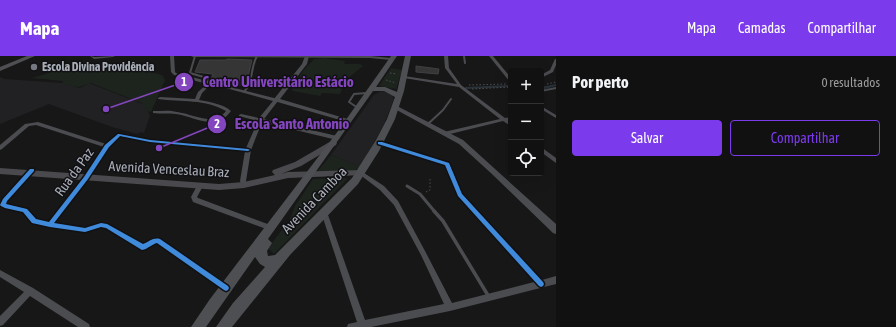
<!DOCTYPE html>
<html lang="pt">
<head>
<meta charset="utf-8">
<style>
  body { margin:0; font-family:"Asap Condensed",sans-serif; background:#1a1a1a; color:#f1f3f6 }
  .controls { position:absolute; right:12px; top:12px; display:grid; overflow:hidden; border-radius:4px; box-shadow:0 4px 16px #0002 }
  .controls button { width:36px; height:36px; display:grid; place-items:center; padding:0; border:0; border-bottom:1px solid #303131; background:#111; color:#f1f3f6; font:20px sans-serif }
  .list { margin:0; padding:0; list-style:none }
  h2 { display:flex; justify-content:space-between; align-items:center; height:52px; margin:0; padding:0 16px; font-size:17px }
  h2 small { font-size:13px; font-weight:400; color:#9c9d9f }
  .actions { display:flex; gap:8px; padding:12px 16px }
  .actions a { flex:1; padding:9px 0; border:1px solid #7c3aed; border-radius:4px; text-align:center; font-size:14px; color:#7c3aed }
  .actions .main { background:#7c3aed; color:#fff }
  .icon { flex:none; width:22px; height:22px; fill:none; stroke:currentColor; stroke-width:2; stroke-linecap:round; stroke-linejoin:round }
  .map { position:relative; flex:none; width:556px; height:271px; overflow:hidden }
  header { display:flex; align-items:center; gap:24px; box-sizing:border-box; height:56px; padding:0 20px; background:#7c3aed; color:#fff }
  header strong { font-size:19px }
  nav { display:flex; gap:22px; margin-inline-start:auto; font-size:14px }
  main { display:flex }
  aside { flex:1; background:#111 }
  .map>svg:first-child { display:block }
  .built { fill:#212123 }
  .green { fill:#1d241e }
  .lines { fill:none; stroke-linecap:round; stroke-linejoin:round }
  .canal { fill:#2a3239; fill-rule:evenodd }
  .building { fill:#353536; stroke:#3f4043 }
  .path { stroke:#4d4e52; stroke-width:1; stroke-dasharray:1.5 2; stroke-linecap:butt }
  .service-far2 { stroke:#4b4c50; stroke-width:2 }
  .service-far1 { stroke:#4b4c50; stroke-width:3 }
  .service { stroke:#4b4c50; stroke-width:3.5 }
  .minor { fill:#4b4c50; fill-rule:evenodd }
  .tertiary { fill:#4b4c50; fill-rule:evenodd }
  .secondary { fill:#4a4a4e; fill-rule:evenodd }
  .primary { fill:#4d4f52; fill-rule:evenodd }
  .cycleway-casing { stroke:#111113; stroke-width:3 }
  .cycleway { fill:#408adc; fill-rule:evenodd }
  .poi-dot { fill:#757880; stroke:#111113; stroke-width:1.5 }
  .labels { text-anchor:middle; stroke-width:3; stroke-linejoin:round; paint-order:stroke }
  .far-poi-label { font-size:12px; font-weight:bold; fill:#a8adb8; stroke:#111113; text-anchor:start }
  .street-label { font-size:14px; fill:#a8adb8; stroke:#111113 }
  .leader { fill:none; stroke:#8446be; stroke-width:1.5 }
  .callout-dot { fill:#8446be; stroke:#111113; stroke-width:1.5 }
  .mark-label { font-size:12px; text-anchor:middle; font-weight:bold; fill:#fff }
  .callout-label { font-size:15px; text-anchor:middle; font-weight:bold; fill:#8446be; stroke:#111113; stroke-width:3; stroke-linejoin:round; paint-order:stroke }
</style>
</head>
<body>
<header>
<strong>Mapa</strong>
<nav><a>Mapa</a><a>Camadas</a><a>Compartilhar</a></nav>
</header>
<main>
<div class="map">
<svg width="556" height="271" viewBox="0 0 556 271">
  <rect width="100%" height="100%" fill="#171717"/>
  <g class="built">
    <polygon points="0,21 5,23 63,27 80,32 89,27 143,48 150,59 144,77 140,76 138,78 112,71 49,48 0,68"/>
    <polygon points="382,35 391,38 394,43 384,68 364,105 356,109 331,99 374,39"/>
  </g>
  <g class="green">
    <polygon points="325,2 345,5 344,8 360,8 363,10 348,22 344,28 340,38 322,37 320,40 293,35 292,33 303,15 314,3"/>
    <polygon points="73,10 136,12 162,19 165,24 151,56 147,55 142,47 91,27 79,31 62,28 63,25 32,22 52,16 60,16"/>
    <polygon points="391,12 402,14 396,33 379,30"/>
    <polygon points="331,99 356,109 364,105 359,112 355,114 317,116"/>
    <polygon points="348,122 274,198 268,192 289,165 295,150 313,123"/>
  </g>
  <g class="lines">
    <g class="canal">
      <polygon points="556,28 556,30 541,34 541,31"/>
      <polygon points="511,29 511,31 466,33 464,32 466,31"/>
    </g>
  </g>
  <g class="building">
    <polygon points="227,3 252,4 246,29 230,29 231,24 211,23 213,18 195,16 200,4 226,4"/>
    <polygon points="416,10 439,13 438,18 416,16"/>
  </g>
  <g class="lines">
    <g class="path">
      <polyline points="390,17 397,18"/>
      <polyline points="386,24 396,27"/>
      <polyline points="547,28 556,26"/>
      <polyline points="469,29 507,28"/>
      <polyline points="472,33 511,31"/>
      <polyline points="426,136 430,134 430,121"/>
    </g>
    <g class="service-far2">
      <polyline points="195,0 190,17 207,22 210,27"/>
      <polyline points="464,0 465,7"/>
      <path d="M244 36C254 25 250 12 257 0"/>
      <polyline points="358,52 349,46 354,38 367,37"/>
      <polyline points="428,68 443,54 451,43"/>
    </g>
    <g class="service-far1">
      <polyline points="428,68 429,67"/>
      <polyline points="407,130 420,138 435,156"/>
    </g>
    <polyline class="service" points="434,155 443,165 489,241"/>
    <g class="minor">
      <polygon points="90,0 95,1 115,0 113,1 94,3"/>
      <path d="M170 0H174L175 16 176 17 278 43V45L264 63 337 80 340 82 337 84 262 66 251 94 246 125 247 129 244 131H242L240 125 245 95 150 87 120 81 109 91 88 123 55 167 85 171 101 166 107 167 143 188 153 183H160L229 229 230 232 229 235 226 236 157 188 142 194 106 172H101L85 177 50 172 32 167 23 156C16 154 5 154 0 149L3 142 30 113H34L35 114 34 115 8 145 7 148 27 152 36 163 49 166 84 121 104 91 36 69 29 70 2 93 0 94V89L25 68 38 66 106 88 117 78 119 77 150 83 246 92 258 65 239 60V59L241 58 259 62 273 45 211 28 202 37 199 44C210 46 223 48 231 55 216 76 196 61 176 58 168 57 161 58 153 57V55H155C162 55 170 54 177 56 193 58 214 71 226 55 206 43 181 46 158 43V42L160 41 195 43 198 36 207 28 174 19 171 16Z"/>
      <polygon points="191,0 371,0 391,2 393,3 391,4 370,2 193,1"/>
      <polygon points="444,0 448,0 449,12 461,29 505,62 511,61 511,63 508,64 511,67 511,70 503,65 446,79 444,78 444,76 500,63 459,31 404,22 402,21 404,20 457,28 445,12"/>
      <polygon points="489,0 493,0 511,22 511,26 510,26"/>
      <polygon points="555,3 556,3 556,9 553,16 541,22 541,19 550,14"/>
      <polygon points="556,31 556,33 541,36 541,34"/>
      <polygon points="541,50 556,59 556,62 541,53"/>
      <polygon points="380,85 449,107 462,138 542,224 556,220 556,228 450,255 371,271 347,271 348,268 357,266 321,156 322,154 326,154 327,156 365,264 444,248 421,199 394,149 380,134 359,118 358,117 359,116 361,115 384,130 398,145 425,195 452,247 534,226 458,141 445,109 378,88 377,87 378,86"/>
      <polygon points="541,91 556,102 556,107 541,96"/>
      <polygon points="198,128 202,128 203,130 197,141 198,142 273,170 274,172 273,174 271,175 269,174 193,146 191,141"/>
      <polygon points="0,214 33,232 89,268 90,271 78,271 30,240 3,269 0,270 0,260 24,236 0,221"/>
    </g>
    <g class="tertiary">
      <polygon points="305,0 309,0 307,8 280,43 351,64 351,66 347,66 274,45 274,43 302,8"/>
      <polygon points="395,49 463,84 556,168 556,178 553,177 493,119 459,88 393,52 393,50"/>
    </g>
    <polygon class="secondary" points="333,84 336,85 337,87 336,89 301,110 281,118 288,116 361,114 364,115 365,117 364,119 288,122 244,132 219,134 0,118 0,112 219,128 244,126 275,119 272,116 273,114 295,106"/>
    <g class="primary">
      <polygon points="27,0 35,0 0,15 0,11"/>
      <path d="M391 0H397L376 31H385L397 36 405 0H411L404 35 395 63 379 95 358 128 290 199 232 271H216L233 247 265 211 260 208 255 201 206 271H191L210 243 338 75ZM373 35H384L395 41 387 63 376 84 352 122 275 199 268 200 267 195 272 187 268 183Z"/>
    </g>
    <g class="cycleway-casing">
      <g id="cycleway">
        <path d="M118 78H119L150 84 248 93 250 94 248 95 150 86 120 80 109 91 88 123 54 167 85 172 101 167 107 168 143 188C149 186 153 181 160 183L228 230 229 232 228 234 226 235 224 234 157 187C152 188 148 193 142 194L106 172 101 171 85 176 50 171 32 167 23 156 5 152 1 150 0 149 3 143 30 113H34V115L7 145 6 148 27 153 36 163 49 166 84 121 105 89Z"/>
        <polygon points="378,86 382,86 449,107 462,138 543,226 544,228 543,230 541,231 539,230 458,140 445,109 378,88"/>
      </g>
    </g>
    <use href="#cycleway" class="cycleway"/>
  </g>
  <circle class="poi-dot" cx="34" cy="11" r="4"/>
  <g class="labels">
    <g class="far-poi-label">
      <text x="42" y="15">Escola Divina Providência</text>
    </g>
    <g class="street-label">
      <text transform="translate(169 113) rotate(3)" y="5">Avenida Venceslau Braz</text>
      <text transform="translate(74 116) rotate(-54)" y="5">Rua da Paz</text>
      <text transform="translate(314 144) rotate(-46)" y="5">Avenida Camboa</text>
    </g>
  </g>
  <path class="leader" d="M106 53L184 26M159 92L217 68"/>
  <g class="callout-dot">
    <circle cx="106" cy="53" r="4"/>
    <circle cx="159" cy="92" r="4"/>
    <circle cx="184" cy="26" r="10"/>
    <circle cx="217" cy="68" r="10"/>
  </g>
  <g class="mark-label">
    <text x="184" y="30">1</text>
    <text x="217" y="72">2</text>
  </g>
  <g class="callout-label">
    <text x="278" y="31">Centro Universitário Estácio</text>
    <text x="292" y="73">Escola Santo Antonio</text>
  </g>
</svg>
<div class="controls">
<button>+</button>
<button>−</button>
<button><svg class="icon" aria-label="locate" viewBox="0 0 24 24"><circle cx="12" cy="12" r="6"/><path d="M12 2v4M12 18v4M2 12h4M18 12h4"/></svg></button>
</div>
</div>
<aside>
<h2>Por perto<small>0 resultados</small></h2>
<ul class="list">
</ul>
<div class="actions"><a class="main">Salvar</a><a>Compartilhar</a></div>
</aside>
</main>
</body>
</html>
